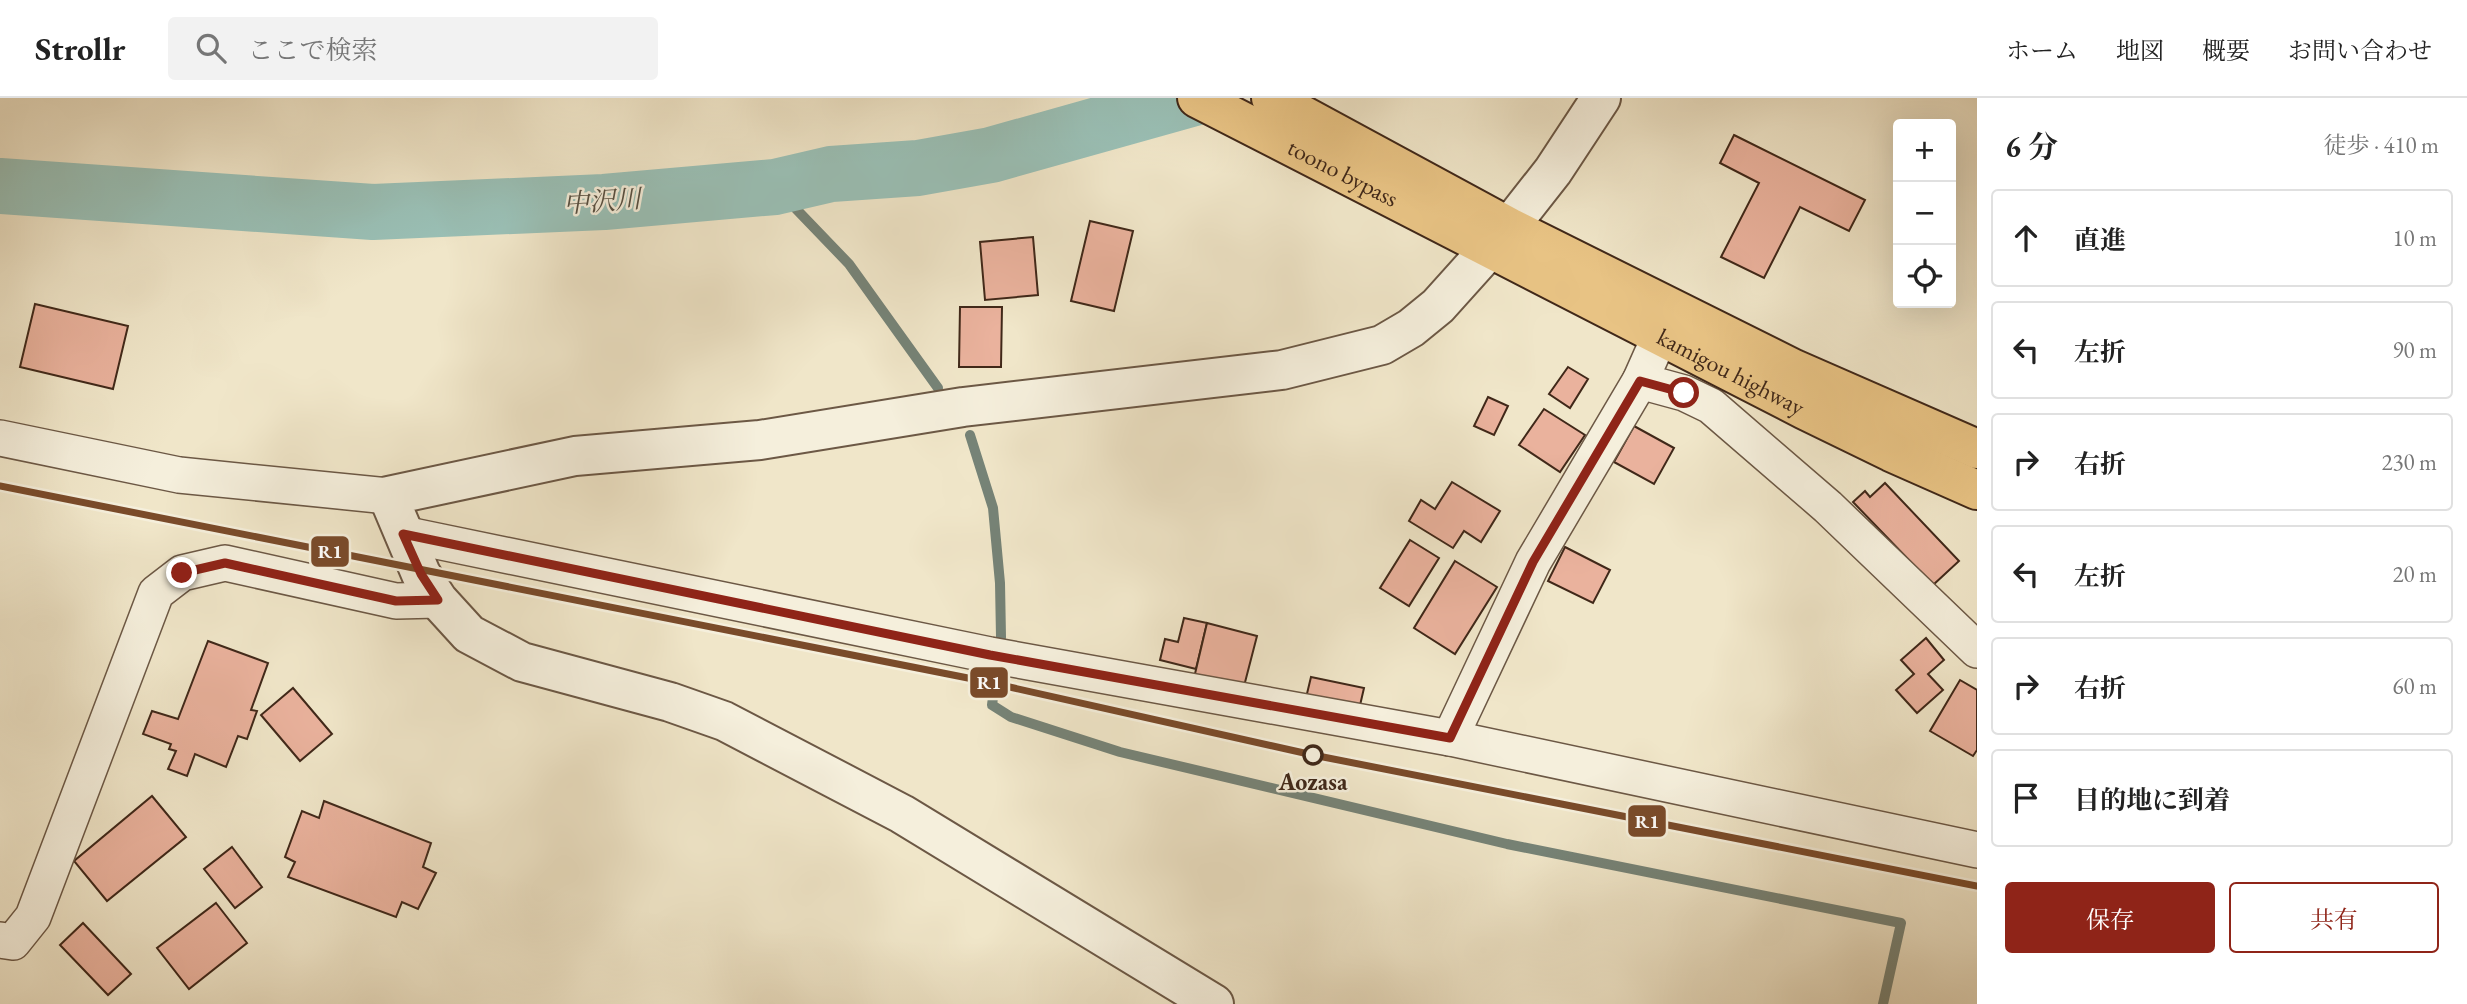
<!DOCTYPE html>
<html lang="ja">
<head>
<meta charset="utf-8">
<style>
  body { margin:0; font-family:"EB Garamond","Noto Serif JP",serif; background:#f2f2f2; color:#222 }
  .controls { position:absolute; right:21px; top:21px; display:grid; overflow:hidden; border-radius:7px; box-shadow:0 7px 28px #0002 }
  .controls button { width:63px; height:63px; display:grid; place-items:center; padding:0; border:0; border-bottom:2px solid #e0e0e0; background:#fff; color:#222; font:35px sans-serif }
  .stop { position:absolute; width:21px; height:21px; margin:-16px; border:5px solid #8f2418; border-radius:50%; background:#fff }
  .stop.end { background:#8f2418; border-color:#fff; box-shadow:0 2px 7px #0008 }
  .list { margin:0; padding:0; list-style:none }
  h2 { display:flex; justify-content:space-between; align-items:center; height:91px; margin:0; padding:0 28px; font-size:30px }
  h2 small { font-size:23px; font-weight:400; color:#767676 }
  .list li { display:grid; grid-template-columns:46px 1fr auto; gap:21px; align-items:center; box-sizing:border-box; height:98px; margin:0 14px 14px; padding:0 14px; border:2px solid #e0e0e0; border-radius:7px }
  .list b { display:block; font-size:26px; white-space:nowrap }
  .list em { font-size:23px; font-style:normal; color:#767676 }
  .actions { display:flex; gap:14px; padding:21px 28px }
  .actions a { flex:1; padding:16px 0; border:2px solid #8f2418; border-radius:7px; text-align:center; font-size:24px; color:#8f2418 }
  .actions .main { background:#8f2418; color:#fff }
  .icon { flex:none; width:38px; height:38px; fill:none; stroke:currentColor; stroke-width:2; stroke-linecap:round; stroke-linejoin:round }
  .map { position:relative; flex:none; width:1977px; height:906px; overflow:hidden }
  header { display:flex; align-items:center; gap:42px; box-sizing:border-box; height:98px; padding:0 35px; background:#fff; border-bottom:2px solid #e0e0e0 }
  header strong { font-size:33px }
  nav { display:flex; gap:38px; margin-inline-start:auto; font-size:24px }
  .search { width:490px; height:63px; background:#f2f2f2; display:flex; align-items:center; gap:18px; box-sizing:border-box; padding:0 24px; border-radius:7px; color:#767676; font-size:26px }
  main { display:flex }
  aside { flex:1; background:#fff }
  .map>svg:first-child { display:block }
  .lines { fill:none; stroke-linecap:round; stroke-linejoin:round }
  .stream { stroke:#768377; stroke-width:10 }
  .river { stroke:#9ac0b6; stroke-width:56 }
  .building { fill:#eab29d; stroke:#402819; stroke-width:2 }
  .minor-casing { stroke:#6c5845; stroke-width:38 }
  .tertiary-casing { stroke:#6c5845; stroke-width:42 }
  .trunk-casing { stroke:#402819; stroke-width:42 }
  .minor { stroke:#f5efdc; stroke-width:35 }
  .tertiary { stroke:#f5efdc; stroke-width:38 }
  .trunk { stroke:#e8c384; stroke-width:38 }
  .rail-1-casing { stroke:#f5efdc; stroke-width:12 }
  .rail-1 { stroke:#7a4b2a; stroke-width:7 }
  .route { stroke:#8f2418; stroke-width:9 }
  .stop-dot { fill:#f5efdc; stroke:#402819; stroke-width:3.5 }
  .labels { text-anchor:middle; stroke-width:5; stroke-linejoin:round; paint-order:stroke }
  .street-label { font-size:24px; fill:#402819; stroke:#f5efdc }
  .stop-label { font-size:24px; font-weight:bold; fill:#402819; stroke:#f5efdc }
  .water-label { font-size:26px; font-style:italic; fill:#564e40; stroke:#f5efdc }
  .line-badge { stroke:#f5efdc; stroke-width:2.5 }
  .badge-label { font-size:19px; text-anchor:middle; font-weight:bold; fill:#fff }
</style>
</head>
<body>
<header>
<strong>Strollr</strong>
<div class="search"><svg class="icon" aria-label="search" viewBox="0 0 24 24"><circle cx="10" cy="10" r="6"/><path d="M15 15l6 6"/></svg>ここで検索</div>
<nav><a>ホーム</a><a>地図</a><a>概要</a><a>お問い合わせ</a></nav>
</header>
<main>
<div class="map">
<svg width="1977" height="906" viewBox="0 0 1977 906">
  <rect width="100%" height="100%" fill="#f0e6c9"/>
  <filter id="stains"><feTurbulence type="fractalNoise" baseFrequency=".00286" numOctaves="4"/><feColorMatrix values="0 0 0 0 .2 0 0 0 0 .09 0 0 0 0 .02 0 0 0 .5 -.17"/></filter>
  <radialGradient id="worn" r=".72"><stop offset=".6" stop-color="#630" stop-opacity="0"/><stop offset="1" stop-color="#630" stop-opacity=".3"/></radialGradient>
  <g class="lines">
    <g class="stream">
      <polyline points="775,89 849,166 938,290"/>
      <polyline points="970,337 993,410 1000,485 1001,539 992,607 1011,619 1120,654 1507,746 1901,825 1883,906"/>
    </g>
    <polyline class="river" points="0,88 373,114 604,104 775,89 831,76 918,70 991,57 1194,0"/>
  </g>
  <g class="building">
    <polygon points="1734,37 1865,102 1849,133 1800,109 1764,180 1721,159 1759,85 1720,65"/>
    <polygon points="1090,123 1133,133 1114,213 1071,203"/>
    <polygon points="1033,139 1038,197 985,202 980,144"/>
    <polygon points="35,206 128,228 113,291 20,269"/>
    <polygon points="960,209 1002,209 1001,269 959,269"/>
    <polygon points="1568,269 1588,281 1570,310 1549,296"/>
    <polygon points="1488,299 1508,308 1494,337 1474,328"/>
    <polygon points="1544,311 1585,337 1560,374 1519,347"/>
    <polygon points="1634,328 1674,350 1654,386 1614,364"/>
    <polygon points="1452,384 1500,413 1481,444 1464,433 1453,450 1409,423 1421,402 1435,411"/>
    <polygon points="1885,385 1959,463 1933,487 1853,404 1865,393 1870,399"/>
    <polygon points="1410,442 1439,460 1409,508 1380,490"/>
    <polygon points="1565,449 1610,472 1593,505 1548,483"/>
    <polygon points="1455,463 1497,489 1455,556 1414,530"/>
    <polygon points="1184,520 1207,525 1196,571 1160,562 1165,541 1178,544"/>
    <polygon points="1207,525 1257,538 1243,592 1194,580"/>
    <polygon points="1926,540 1944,562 1928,576 1943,592 1917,615 1896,592 1914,576 1901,562"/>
    <polygon points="208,543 268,565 251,612 257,613 247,641 238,638 226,669 195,656 187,678 168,671 176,653 169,651 171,646 143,636 152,613 178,621"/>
    <polygon points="1311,579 1364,590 1358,616 1305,604"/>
    <polygon points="1960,582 1977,592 1977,652 1973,658 1930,633"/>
    <polygon points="293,590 332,636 300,663 261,617"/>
    <polygon points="152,698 186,739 107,803 74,763"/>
    <polygon points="324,703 431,745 423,769 436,775 418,811 402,804 396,819 288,779 295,764 285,759 302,713 319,720"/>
    <polygon points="232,749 262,789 235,810 204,771"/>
    <polygon points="216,805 247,845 189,891 157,850"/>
    <polygon points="83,825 131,876 108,897 60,847"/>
  </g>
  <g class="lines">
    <g class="minor-casing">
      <g id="minor">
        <polyline points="1640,283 1684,295 1711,308 1828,409 1977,552"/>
        <polyline points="0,340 179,377 388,398"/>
        <polyline points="403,436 990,557 1450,640 1977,752"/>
        <polyline points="1450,640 1533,464 1640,283 1660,238"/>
        <polyline points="0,842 13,844 33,819 156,495 182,475 225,465 396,503 438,502"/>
      </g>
    </g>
    <g class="tertiary-casing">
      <polyline id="tertiary" points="1214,906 902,716 724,623 670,604 522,564 469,536 438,502 421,476 388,398 575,358 760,342 963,309 1282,272 1382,247 1411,230 1438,208 1509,129 1553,73 1601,0"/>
    </g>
    <g class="trunk-casing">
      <g id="trunk">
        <path id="s1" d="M1197 0 1805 312 1891 354 1977 392"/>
        <polyline points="1271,0 1509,129 1794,271 1977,351"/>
      </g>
    </g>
    <use href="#minor" class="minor"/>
    <use href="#tertiary" class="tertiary"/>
    <use href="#trunk" class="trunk"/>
    <g class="rail-1-casing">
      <polyline id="rail-1" points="0,388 978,582 1313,657 1977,788"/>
    </g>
    <use href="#rail-1" class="rail-1"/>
  </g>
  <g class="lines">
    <polyline class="route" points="182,475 225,465 396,503 438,502 421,476 403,436 990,557 1450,640 1533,464 1640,283 1684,295"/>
  </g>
  <circle class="stop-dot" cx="1313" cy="657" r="9"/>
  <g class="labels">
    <g class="street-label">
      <text dy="8" stroke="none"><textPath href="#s1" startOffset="164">toono bypass</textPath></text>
      <text dy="8" stroke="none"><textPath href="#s1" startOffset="600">kamigou highway</textPath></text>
    </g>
    <g class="stop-label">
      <text x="1313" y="692">Aozasa</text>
    </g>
    <g class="water-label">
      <text transform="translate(602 103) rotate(-4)" y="9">中沢川</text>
    </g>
  </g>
  <g class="line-badge">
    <rect x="310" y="437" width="40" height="33" rx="7" fill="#7a4b2a"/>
    <rect x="969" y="568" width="40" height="33" rx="7" fill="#7a4b2a"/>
    <rect x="1627" y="706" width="40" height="34" rx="7" fill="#7a4b2a"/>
  </g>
  <g class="badge-label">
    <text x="330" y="460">R1</text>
    <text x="989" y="591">R1</text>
    <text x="1647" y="730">R1</text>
  </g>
  <rect width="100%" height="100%" filter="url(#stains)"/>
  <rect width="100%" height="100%" fill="url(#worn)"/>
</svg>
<div class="controls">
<button>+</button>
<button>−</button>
<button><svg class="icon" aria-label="locate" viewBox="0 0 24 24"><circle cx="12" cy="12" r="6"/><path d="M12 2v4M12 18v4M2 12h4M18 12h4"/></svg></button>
</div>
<div class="stop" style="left:1684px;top:295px"></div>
<div class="stop end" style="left:182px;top:475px"></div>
</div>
<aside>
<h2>6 分<small>徒歩 · 410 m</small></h2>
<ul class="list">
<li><svg class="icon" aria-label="ahead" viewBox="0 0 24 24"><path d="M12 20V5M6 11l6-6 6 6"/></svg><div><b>直進</b></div><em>10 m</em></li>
<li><svg class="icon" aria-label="left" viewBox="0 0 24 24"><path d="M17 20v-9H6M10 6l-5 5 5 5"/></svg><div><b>左折</b></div><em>90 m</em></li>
<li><svg class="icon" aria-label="right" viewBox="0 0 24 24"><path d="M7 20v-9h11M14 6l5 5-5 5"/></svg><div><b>右折</b></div><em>230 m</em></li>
<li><svg class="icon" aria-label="left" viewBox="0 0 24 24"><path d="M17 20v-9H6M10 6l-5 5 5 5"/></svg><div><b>左折</b></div><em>20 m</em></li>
<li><svg class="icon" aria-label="right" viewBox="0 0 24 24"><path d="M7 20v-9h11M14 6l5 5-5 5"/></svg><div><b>右折</b></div><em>60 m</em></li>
<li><svg class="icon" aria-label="arrive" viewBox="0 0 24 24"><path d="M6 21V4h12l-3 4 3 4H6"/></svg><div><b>目的地に到着</b></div></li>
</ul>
<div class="actions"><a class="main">保存</a><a>共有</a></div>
</aside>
</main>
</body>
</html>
